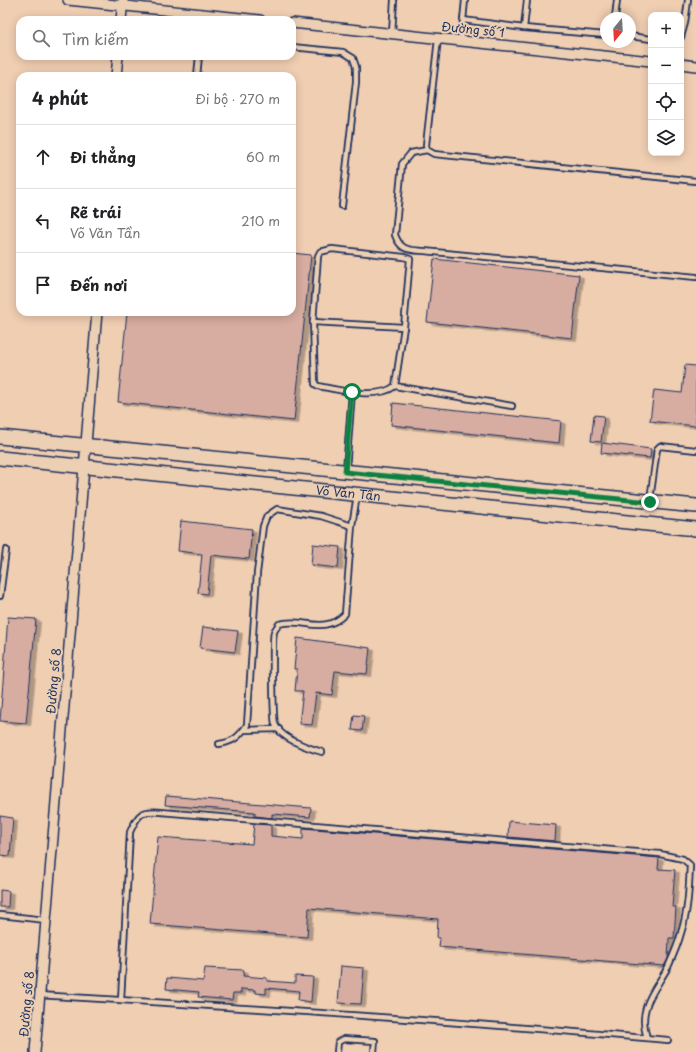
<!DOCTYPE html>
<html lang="vi">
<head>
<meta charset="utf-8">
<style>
  body { margin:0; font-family:"Playpen Sans",sans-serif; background:#f6f6f6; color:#202124 }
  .controls { position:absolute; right:12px; top:12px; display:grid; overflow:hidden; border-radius:8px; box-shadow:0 2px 10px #0003 }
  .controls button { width:36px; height:36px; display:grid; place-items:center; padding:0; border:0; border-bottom:1px solid #e0e0e0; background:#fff; color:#202124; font:20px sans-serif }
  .compass { position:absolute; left:600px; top:12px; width:36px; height:36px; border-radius:50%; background:#fff; box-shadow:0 2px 10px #0003; rotate:198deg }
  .stop { position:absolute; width:12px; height:12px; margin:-9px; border:3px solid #0b8043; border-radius:50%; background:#fff }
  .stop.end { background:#0b8043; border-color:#fff; box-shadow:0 1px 4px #0008 }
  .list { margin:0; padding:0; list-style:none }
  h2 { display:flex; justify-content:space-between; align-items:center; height:52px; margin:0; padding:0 16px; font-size:17px }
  h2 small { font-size:13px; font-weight:400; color:#757577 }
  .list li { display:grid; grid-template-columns:26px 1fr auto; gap:12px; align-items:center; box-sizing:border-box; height:64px; padding:0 16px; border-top:1px solid #e0e0e0 }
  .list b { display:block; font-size:15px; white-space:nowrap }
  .list p { margin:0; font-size:13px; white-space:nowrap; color:#757577 }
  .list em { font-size:13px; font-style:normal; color:#757577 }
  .icon { flex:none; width:22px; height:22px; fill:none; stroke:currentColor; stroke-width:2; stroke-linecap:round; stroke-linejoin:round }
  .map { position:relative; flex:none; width:696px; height:1052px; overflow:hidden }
  .search { position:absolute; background:#fff; box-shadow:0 2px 10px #0003; left:16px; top:16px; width:280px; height:44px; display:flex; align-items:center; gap:10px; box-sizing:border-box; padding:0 14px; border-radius:12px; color:#757577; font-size:15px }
  .panel { position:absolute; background:#fff; box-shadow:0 2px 10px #0003; left:16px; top:72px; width:280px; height:244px; border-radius:12px }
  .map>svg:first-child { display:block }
  .building { fill:#d7aca1; stroke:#1b2f5e; filter:url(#shadow) }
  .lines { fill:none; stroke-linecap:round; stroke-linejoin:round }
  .lane-casing { stroke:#1b2f5e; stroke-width:8 }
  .street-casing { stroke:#1b2f5e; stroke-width:12 }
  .secondary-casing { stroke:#1b2f5e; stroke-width:16 }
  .lane { stroke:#edd0b3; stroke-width:4.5 }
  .street { stroke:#edd0b3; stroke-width:9 }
  .secondary { stroke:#edd0b3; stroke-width:13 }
  .route { stroke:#0b8043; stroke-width:5 }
  .labels { text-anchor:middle; stroke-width:4; stroke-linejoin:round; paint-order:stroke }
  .street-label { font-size:12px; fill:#1b2f5e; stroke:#edd0b3 }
</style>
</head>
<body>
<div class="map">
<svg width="696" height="1052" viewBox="0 0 696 1052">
  <defs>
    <filter id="shadow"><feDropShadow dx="4.5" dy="2.5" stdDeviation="0" flood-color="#0004"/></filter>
  </defs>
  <rect width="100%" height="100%" fill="#f0ceb2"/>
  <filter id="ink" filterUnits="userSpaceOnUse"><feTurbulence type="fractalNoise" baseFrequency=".025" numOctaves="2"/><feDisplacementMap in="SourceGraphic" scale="8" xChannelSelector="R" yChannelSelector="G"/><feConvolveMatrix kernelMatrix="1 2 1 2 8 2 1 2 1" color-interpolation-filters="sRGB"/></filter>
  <g filter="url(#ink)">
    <g class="building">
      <polygon points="292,253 311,255 294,421 118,402 127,312 292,312"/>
      <polygon points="434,259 579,275 572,338 427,322"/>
      <polygon points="685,365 696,366 696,426 650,421 654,390 682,393"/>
      <polygon points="393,403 561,421 559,443 391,425"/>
      <polygon points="594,415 604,416 601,442 591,441"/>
      <polygon points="602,443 651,449 650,458 601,453"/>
      <polygon points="181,521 252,529 249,559 211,555 207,594 198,593 202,554 178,551"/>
      <polygon points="313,544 340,547 338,568 311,565"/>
      <polygon points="8,617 36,619 26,723 0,721"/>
      <polygon points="203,627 238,631 235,652 200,648"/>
      <polygon points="297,638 370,648 367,674 335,671 332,695 316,693 312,725 299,724 303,691 295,691 297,669 294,669"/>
      <polygon points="354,715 364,716 362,731 352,730"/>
      <polygon points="166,796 311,808 310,817 272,814 272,818 255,816 255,812 165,805"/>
      <polygon points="0,816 13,818 10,856 0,855"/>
      <polygon points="509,821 556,825 555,841 508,837"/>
      <polygon points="254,824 271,825 271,836 303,839 303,828 659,858 658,869 675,870 672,907 676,907 674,938 669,938 668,959 664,966 439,947 440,938 437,938 438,919 309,908 307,937 150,924 158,837 252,844"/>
      <polygon points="0,890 9,891 8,907 0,907"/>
      <polygon points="341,966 364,968 361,1004 338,1003"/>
      <polygon points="205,968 244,970 243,976 267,978 267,981 295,983 295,976 313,977 311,1002 298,1000 299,991 266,988 266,994 256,993 256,990 241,989 241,993 233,993 232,1000 198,997 199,992 166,989 167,978 203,981"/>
    </g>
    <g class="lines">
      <g class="lane-casing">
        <g id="lane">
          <polyline points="615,18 617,0"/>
          <polyline points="463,20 524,28 606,35"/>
          <polyline points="524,28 527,0"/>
          <polyline points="392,34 394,0"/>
          <polyline points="630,36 651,39"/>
          <polyline points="681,37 685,23 688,0"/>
          <polyline points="438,39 426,145 427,150 434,154 696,181"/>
          <polyline points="461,41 465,0"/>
          <polyline points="292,47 343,52 353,58 356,67 356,82 342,206"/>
          <polyline points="197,76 199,56"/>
          <path d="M427 150 411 153 402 164 395 235C401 251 409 250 424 251L696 277"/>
          <polyline points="313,322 404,327"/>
          <path d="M395 386 404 327 410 259 404 257 332 249 320 252 318 256 313 322 315 384 318 386C338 390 378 400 395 386L512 406"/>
          <polyline points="346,470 352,392"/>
          <polyline points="650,500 657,449 660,446 696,450"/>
          <polyline points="0,596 6,550"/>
          <polyline points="244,730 279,729"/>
          <path d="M219 744C233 742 239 737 247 725L257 573 263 526 267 516 277 509 321 516 352 526"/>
          <path d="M322 752C309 748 280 739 275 724 273 716 272 639 274 632 275 629 278 626 279 624 304 617 323 636 345 614L352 526 357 495"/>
          <polyline points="0,915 46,920"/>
          <path d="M40 995C249 1008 459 1021 668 1040"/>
          <path d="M121 1000 130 832C138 814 141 810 161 812L660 854 683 859 690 865C689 888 688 912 681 933 678 945 673 956 668 967 654 992 637 1008 647 1038"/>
          <polyline points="337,1052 338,1042 344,1039 375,1041 374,1052"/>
        </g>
      </g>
      <g class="street-casing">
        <g id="street">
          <polyline points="68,0 260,20"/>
          <polyline points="121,20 123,0"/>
          <polyline points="292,23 651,61"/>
          <polyline points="681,64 696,66"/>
          <polyline points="116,76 118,56"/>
          <polyline points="35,1052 97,312"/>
        </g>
      </g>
      <g class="secondary-casing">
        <g id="secondary">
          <polyline points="0,437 696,506"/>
          <path id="s1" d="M0 458 696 529"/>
        </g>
      </g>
      <use href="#lane" class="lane"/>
      <use href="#street" class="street"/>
      <use href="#secondary" class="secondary"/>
    </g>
  </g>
  <g class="lines" filter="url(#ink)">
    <polyline class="route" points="352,392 345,472 650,502"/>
  </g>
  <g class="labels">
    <g class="street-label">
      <text transform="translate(473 30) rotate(6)" y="4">Đường số 1</text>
      <text dy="4" stroke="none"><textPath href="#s1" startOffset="350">Võ Văn Tần</textPath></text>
      <text transform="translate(54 681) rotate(-85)" y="4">Đường số 8</text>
      <text transform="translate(27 1004) rotate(-85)" y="4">Đường số 8</text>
    </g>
  </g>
</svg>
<div class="controls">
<button>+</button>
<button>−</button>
<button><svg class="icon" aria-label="locate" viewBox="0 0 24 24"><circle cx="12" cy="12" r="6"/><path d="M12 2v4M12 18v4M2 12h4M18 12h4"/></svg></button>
<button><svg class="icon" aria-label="layers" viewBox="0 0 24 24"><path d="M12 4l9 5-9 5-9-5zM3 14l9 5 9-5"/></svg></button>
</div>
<svg class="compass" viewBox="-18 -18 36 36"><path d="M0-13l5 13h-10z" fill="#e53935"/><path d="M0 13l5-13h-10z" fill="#757577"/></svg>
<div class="stop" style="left:352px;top:392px"></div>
<div class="stop end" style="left:650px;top:502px"></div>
<div class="search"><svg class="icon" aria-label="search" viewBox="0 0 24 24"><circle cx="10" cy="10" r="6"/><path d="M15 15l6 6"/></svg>Tìm kiếm</div>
<section class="panel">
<h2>4 phút<small>Đi bộ · 270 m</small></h2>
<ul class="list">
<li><svg class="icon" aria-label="ahead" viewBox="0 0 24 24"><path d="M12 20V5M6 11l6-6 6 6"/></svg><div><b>Đi thẳng</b></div><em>60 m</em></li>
<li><svg class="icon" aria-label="left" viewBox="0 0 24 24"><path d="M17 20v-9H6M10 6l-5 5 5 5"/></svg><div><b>Rẽ trái</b><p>Võ Văn Tần</p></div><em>210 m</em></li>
<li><svg class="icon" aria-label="arrive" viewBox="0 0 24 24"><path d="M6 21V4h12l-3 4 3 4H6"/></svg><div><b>Đến nơi</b></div></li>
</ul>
</section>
</div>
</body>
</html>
